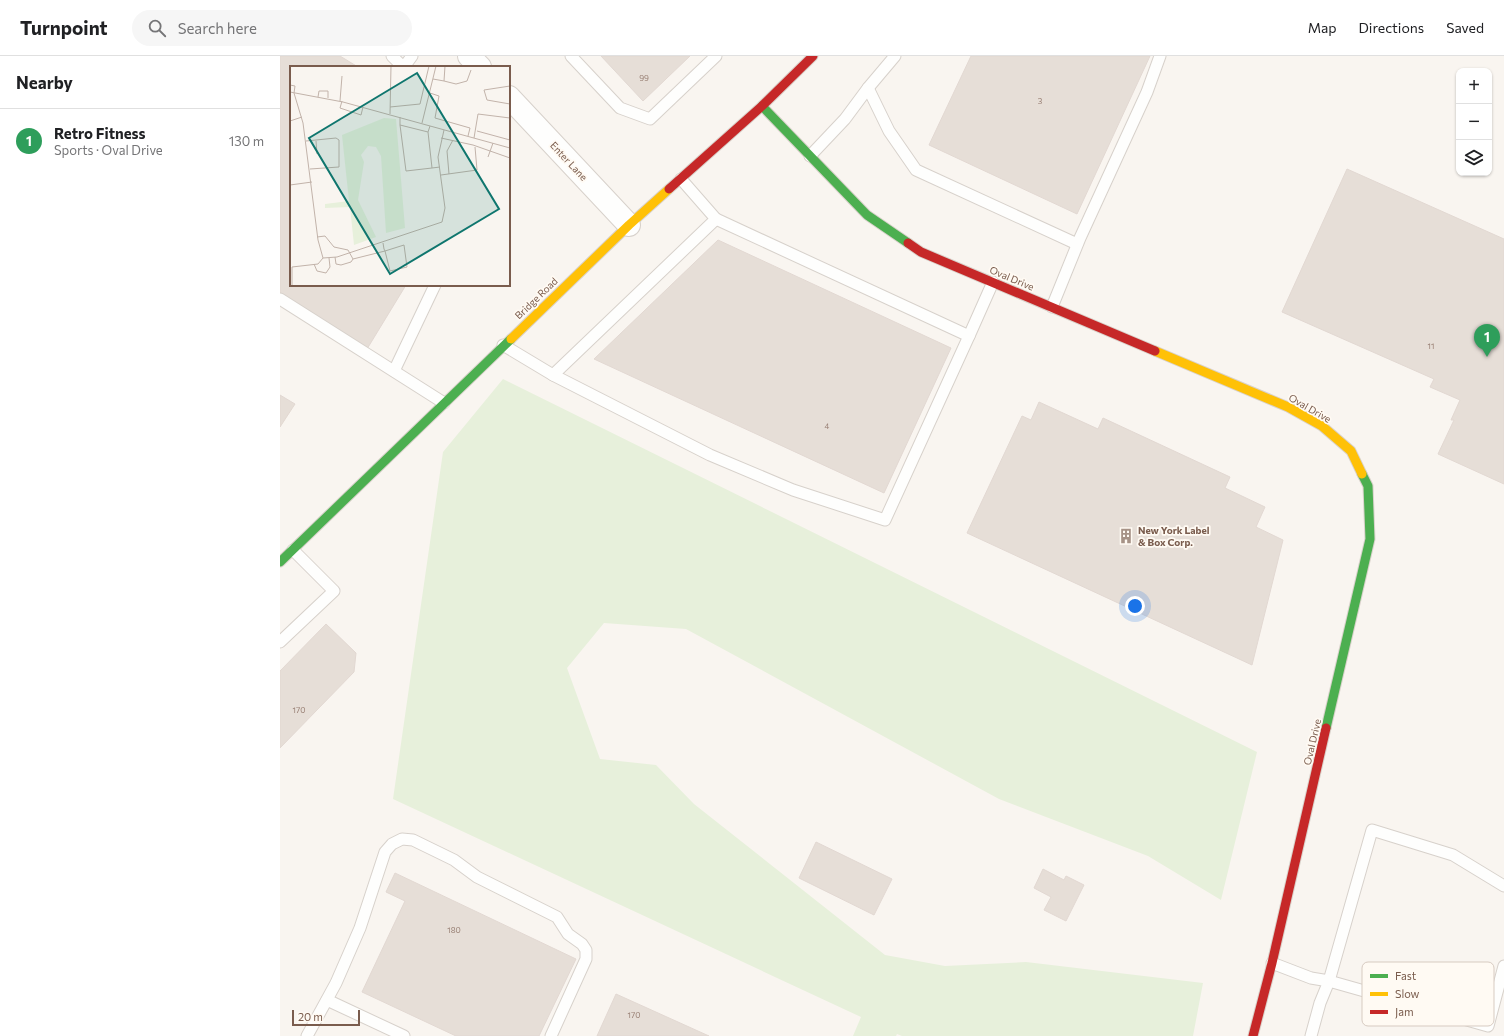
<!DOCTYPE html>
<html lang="en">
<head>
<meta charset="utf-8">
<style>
  body { margin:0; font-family:Commissioner,sans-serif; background:#f6f6f6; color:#202124 }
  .controls { position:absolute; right:12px; top:12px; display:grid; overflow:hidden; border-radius:8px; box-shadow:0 1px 3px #0004 }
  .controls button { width:36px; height:36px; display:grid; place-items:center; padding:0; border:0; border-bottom:1px solid #e0e0e0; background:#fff; color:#202124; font:20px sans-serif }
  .scale { position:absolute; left:12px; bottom:10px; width:68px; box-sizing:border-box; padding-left:4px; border:2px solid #7a5c4d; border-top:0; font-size:11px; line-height:14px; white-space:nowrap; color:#7a5c4d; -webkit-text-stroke:3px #fffaf3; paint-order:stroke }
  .you { position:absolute; left:855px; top:550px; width:14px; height:14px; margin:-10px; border:3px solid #fff; border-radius:50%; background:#1a73e8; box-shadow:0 0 0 6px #1a73e833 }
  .badge { display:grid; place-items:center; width:26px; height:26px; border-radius:50%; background:#0f766e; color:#fff; font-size:13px; font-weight:700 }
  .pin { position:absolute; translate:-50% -33px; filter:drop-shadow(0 1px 2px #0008) }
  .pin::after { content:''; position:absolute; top:21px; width:14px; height:12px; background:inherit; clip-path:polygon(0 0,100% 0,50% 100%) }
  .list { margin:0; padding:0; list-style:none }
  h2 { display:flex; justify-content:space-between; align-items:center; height:52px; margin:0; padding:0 16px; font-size:17px }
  h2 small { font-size:13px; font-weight:400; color:#757577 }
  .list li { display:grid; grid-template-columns:26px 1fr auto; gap:12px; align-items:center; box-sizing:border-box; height:64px; padding:0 16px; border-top:1px solid #e0e0e0 }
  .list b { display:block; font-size:15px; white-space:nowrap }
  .list p { margin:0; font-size:13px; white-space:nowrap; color:#757577 }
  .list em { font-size:13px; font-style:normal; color:#757577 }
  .icon { flex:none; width:22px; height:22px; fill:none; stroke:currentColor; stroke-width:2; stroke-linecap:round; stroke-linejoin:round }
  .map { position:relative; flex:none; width:1224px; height:980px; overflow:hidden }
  header { display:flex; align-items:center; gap:24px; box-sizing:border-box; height:56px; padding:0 20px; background:#fff; border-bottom:1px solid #e0e0e0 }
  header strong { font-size:19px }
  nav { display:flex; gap:22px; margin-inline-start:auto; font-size:14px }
  .search { width:280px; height:36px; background:#f6f6f6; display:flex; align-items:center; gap:10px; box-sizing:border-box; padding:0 14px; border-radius:22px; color:#757577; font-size:15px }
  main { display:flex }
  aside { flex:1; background:#fff }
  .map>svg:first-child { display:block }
  .green { fill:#e7f0db }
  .building { fill:#e6ded7; stroke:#e2d8d2 }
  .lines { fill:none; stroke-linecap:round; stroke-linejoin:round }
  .lane-casing { stroke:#d7d1cb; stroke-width:13 }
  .street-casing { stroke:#d7d1cb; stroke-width:24 }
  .fast-casing { stroke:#d9d2cb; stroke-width:11 }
  .slow-casing { stroke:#d9d2cb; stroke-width:11 }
  .jam-casing { stroke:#d9d2cb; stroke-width:11 }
  .lane { stroke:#fefefd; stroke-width:11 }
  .street { stroke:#fefefd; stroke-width:22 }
  .fast { stroke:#4caf50; stroke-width:9 }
  .slow { stroke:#ffc107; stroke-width:9 }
  .jam { stroke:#c62828; stroke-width:9 }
  .labels { text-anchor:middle; stroke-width:3.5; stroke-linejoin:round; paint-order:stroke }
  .number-label { font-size:8px; fill:#977e72 }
  .street-label { font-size:10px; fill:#7a5c4d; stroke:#fffaf3 }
  .poi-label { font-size:10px; font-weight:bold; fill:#7a5c4d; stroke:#fffaf3; text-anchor:start }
  .inset-road { fill:none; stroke:#c2b3aa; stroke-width:1 }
  .view { fill:#0f766e; fill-opacity:0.15; stroke:#0f766e; stroke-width:2 }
  .inset-edge { fill:none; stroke:#7a5c4d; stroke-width:2 }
  .key { fill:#fffaf3; stroke:#d7cbc1; stroke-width:1 }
  .key-label { font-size:11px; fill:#7a5c4d }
</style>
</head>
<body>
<header>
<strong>Turnpoint</strong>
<div class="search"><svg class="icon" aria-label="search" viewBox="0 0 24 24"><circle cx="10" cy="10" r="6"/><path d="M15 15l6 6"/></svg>Search here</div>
<nav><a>Map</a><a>Directions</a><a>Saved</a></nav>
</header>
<main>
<aside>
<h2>Nearby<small></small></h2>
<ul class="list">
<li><span class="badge" style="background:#2e9e5b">1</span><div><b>Retro Fitness</b><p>Sports · Oval Drive</p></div><em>130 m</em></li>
</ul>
</aside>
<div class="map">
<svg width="1224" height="980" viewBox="0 0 1224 980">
  <rect width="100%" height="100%" fill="#f9f5f0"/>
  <polygon class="green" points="223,323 977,696 941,844 868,800 719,743 406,573 324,567 287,612 320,703 376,709 414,748 605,899 665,910 746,906 923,927 913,980 622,980 617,978 616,980 573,980 581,961 113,743 163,396"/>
  <g class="building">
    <polygon points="0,0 60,0 78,11 11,11 11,229 126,229 87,293 0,239"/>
    <polygon points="321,0 410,0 363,45"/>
    <polygon points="691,0 870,0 797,158 649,89"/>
    <polygon points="1067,113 1224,183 1224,428 1158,398 1174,364 1171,364 1180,344 1150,331 1154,323 1002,256"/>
    <polygon points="438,184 671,292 604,437 314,303"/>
    <polygon points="0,339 15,348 0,371"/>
    <polygon points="759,346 818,373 823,362 950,421 945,432 985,451 976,471 1003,484 972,609 687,477 742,360 751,364"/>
    <polygon points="46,568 76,597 74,616 0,692 0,615"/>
    <polygon points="536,786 612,823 594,859 519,822"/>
    <polygon points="763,813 784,824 786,820 804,829 786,865 764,854 771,841 754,832"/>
    <polygon points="115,817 296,903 259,980 176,980 82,936 125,845 106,836"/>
    <polygon points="336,938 429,980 317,980"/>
  </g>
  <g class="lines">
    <g class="lane-casing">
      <g id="lane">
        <polyline points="112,0 123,11"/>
        <polyline points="291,0 340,52 370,63 436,0"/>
        <polyline points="124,11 132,0"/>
        <polyline points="588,32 609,75 636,114 797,188"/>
        <polyline points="530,100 565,63 588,32 615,0"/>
        <polyline points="436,163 689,280 713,226"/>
        <polyline points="0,243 164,347"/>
        <polyline points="772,251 800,182 867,36 880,0"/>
        <polyline points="223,289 273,319 436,163 401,123"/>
        <polyline points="114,315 155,229"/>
        <polyline points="273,319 430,399 513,434 605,464 689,280"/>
        <polyline points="0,586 54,535 13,494"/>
        <polyline points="992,907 1031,922 1049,925 1208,970 1224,910"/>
        <polyline points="47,944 124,980"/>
        <polyline points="27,980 56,927 80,872 105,796 112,788 122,783 133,784 174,804 197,821 277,861 288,878 302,888 306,894 306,903 271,980"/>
        <polyline points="1031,980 1040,947 1049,925 1092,774 1173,799 1224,830"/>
      </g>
    </g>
    <g class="street-casing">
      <g id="street">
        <polyline points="189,0 200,11"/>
        <polyline points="229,41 349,169"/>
      </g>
    </g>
    <g class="fast-casing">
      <g id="fast">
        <polyline points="482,50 587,159 628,187"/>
        <polyline points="0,506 231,283"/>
        <polyline points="1046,672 1090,483 1088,430 1082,418"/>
      </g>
    </g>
    <g class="slow-casing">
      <g id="slow">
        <polyline points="231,283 349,169 389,133"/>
        <polyline points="875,295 1008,351 1042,370 1071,395 1082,418"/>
      </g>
    </g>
    <g class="jam-casing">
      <g id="jam">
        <polyline points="389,133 482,50 533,0"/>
        <polyline points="628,187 641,196 875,295"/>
        <polyline points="973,980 992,907 1046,672"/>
      </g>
    </g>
    <use href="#lane" class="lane"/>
    <use href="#street" class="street"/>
    <use href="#fast" class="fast"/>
    <use href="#slow" class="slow"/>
    <use href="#jam" class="jam"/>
  </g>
  <defs>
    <g id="building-bare" transform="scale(1.2)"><path d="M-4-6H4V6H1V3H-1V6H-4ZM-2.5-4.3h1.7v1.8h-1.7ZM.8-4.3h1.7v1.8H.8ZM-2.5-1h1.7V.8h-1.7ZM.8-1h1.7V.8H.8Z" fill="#a69286" stroke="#fffaf3" stroke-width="2.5" paint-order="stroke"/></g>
  </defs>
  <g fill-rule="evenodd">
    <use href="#building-bare" x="846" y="480"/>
  </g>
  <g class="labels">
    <g class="number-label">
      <text x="364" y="25">99</text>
      <text x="760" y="48">3</text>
      <text x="1151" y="293">11</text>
      <text x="547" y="373">4</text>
      <text x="19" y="657">170</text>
      <text x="174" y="877">180</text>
      <text x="354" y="962">170</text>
    </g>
    <g class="street-label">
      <text transform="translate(289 105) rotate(47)" y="4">Enter Lane</text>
      <text transform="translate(732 222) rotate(23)" y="4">Oval Drive</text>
      <text transform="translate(256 242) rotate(-44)" y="4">Bridge Road</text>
      <text transform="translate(1030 352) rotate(30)" y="4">Oval Drive</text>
      <text transform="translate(1032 686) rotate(-77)" y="4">Oval Drive</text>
    </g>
    <g class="poi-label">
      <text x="858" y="478">New York Label<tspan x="858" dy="12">&amp; Box Corp.</tspan></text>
    </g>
  </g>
  <g transform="translate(10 10)">
    <rect width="220" height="220" fill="#f9f5f0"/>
    <path d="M94 52 106 53 115 162 96 167 91 90 86 81 78 80 71 89 74 96 68 134 86 171 64 179 60 141 35 142V138L59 135 52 69Z" fill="#e7f0db"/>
    <path class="inset-road" d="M143 13 154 15 155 0M154 15 166 18 177 15 181 4M0 19 5 20 4 27M220 20 194 24 197 34 220 38M0 26 53 36 220 82M4 27 13 57 28 174 33 192 47 191 152 156 155 142 148 91 154 64M140 27 149 30 145 52 180 62 178 70M28 31 29 25H38V32M50 35 52 10M52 35 50 42 71 49 73 41M100 41 130 38 139 0M100 48 101 0M110 51V59L138 66 140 60M0 55 12 51M132 57 146 0M110 59 116 105 142 102M187 65 220 74M138 66 142 102 150 101M151 72 183 79 220 92M184 72 188 48 220 52M16 75 46 72 49 74V101L20 103M26 75 27 88M198 91 203 77M159 108 157 85 163 74M151 109 187 104 185 81M0 119 22 116M27 171 35 170 44 181 58 184 63 193 61 196 51 199 46 198 45 191M63 193 95 185 114 179 117 201 100 205 95 185 94 183 93 177M24 198 27 205 36 207 40 201 39 192M2 220V201L28 198 33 192"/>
    <path class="view" d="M127 7 209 143 100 208 19 72Z"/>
    <rect width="220" height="220" class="inset-edge"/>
  </g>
  <rect x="1082" y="906" width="132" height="64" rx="6" class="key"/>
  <rect x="1090" y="918" width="18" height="4" fill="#4caf50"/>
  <rect x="1090" y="936" width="18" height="4" fill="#ffc107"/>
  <rect x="1090" y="954" width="18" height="4" fill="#c62828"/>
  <g class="key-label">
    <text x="1115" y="924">Fast</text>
    <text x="1115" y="942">Slow</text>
    <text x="1115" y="960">Jam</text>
  </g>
</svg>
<div class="controls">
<button>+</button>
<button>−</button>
<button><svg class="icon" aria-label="layers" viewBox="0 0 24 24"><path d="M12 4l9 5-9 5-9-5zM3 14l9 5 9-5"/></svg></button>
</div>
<div class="scale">20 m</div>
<div class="you"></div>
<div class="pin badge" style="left:1207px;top:301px;background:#2e9e5b">1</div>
</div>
</main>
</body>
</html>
